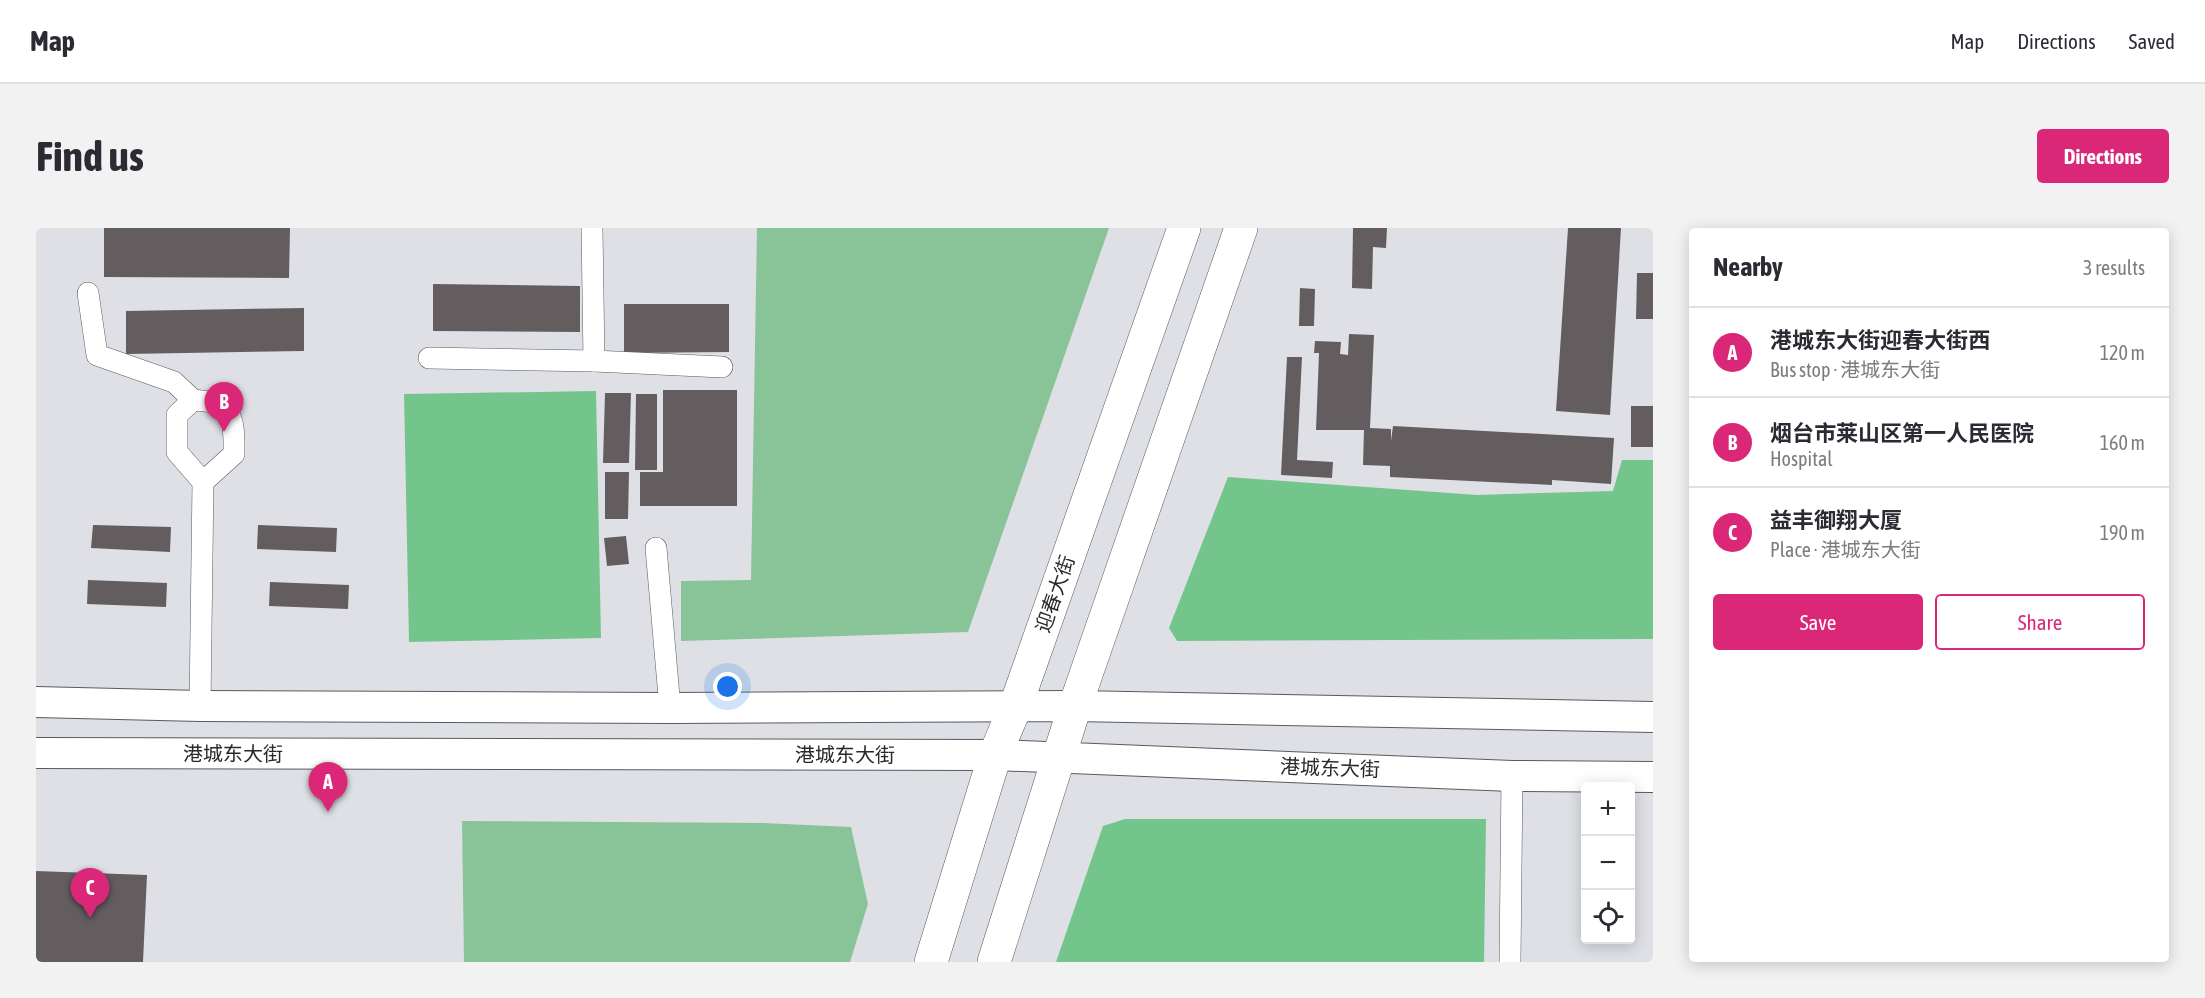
<!DOCTYPE html>
<html lang="en">
<head>
<meta charset="utf-8">
<style>
  body { margin:0; font-family:"Asap Condensed","Noto Sans SC",sans-serif; background:#f2f2f3; color:#2b2b33 }
  .controls { position:absolute; right:18px; bottom:18px; display:grid; overflow:hidden; border-radius:6px; box-shadow:0 3px 15px #0003 }
  .controls button { width:54px; height:54px; display:grid; place-items:center; padding:0; border:0; border-bottom:2px solid #e1e1e2; background:#fff; color:#2b2b33; font:30px sans-serif }
  .you { position:absolute; left:692px; top:459px; width:21px; height:21px; margin:-15px; border:4px solid #fff; border-radius:50%; background:#1a73e8; box-shadow:0 0 0 9px #1a73e833 }
  .badge { display:grid; place-items:center; width:39px; height:39px; border-radius:50%; background:#db2777; color:#fff; font-size:20px; font-weight:700 }
  .pin { position:absolute; translate:-50% -50px; filter:drop-shadow(0 2px 3px #0008) }
  .pin::after { content:''; position:absolute; top:32px; width:21px; height:18px; background:inherit; clip-path:polygon(0 0,100% 0,50% 100%) }
  .list { margin:0; padding:0; list-style:none }
  h2 { display:flex; justify-content:space-between; align-items:center; height:78px; margin:0; padding:0 24px; font-size:26px }
  h2 small { font-size:20px; font-weight:400; color:#7c7c81 }
  .list li { display:grid; grid-template-columns:39px 1fr auto; gap:18px; align-items:center; box-sizing:border-box; height:90px; padding:0 24px; border-top:2px solid #e1e1e2 }
  .list b { display:block; font-size:22px; white-space:nowrap }
  .list p { margin:0; font-size:20px; white-space:nowrap; color:#7c7c81 }
  .list em { font-size:20px; font-style:normal; color:#7c7c81 }
  .actions { display:flex; gap:12px; padding:18px 24px }
  .actions a { flex:1; padding:14px 0; border:2px solid #db2777; border-radius:6px; text-align:center; font-size:21px; color:#db2777 }
  .actions .main { background:#db2777; color:#fff }
  .icon { flex:none; width:33px; height:33px; fill:none; stroke:currentColor; stroke-width:2; stroke-linecap:round; stroke-linejoin:round }
  .map { position:relative; flex:none; width:1617px; height:734px; overflow:hidden; border-radius:6px }
  header { display:flex; align-items:center; gap:36px; box-sizing:border-box; height:84px; padding:0 30px; background:#fff; border-bottom:2px solid #e1e1e2 }
  header strong { font-size:28px }
  nav { display:flex; gap:33px; margin-inline-start:auto; font-size:21px }
  .intro { display:flex; align-items:center; justify-content:space-between; box-sizing:border-box; height:144px; padding:0 36px }
  h1 { margin:0; font-size:42px }
  .button { padding:15px 27px; border-radius:6px; background:#db2777; color:#fff; font-size:21px; font-weight:700 }
  main { display:flex; gap:36px; padding:0 36px }
  aside { flex:1; background:#fff; border-radius:6px; box-shadow:0 3px 15px #0003 }
  .map>svg:first-child { display:block }
  .green { fill:#89c499 }
  .forest { fill:#74c58c }
  .building { fill:#635d60 }
  .lines { fill:none; stroke-linecap:round; stroke-linejoin:round }
  .minor-casing { stroke:#595a5f; stroke-width:22 }
  .secondary-casing { stroke:#595a5f; stroke-width:32 }
  .primary-casing { stroke:#595a5f; stroke-width:34 }
  .minor { stroke:#fff; stroke-width:21 }
  .secondary { stroke:#fff; stroke-width:30 }
  .primary { stroke:#fff; stroke-width:33 }
  .labels { text-anchor:middle; stroke-width:6; stroke-linejoin:round; paint-order:stroke }
  .street-label { font-size:20px; fill:#29292b; stroke:#fff }
</style>
</head>
<body>
<header>
<strong>Map</strong>
<nav><a>Map</a><a>Directions</a><a>Saved</a></nav>
</header>
<div class="intro"><h1>Find us</h1><a class="button">Directions</a></div>
<main>
<div class="map">
<svg width="1617" height="734" viewBox="0 0 1617 734">
  <rect width="100%" height="100%" fill="#dfe0e6"/>
  <g class="green">
    <polygon points="721,0 1073,0 932,404 645,413 645,353 715,352"/>
    <polygon points="426,593 727,595 815,599 832,676 814,734 428,734"/>
  </g>
  <g class="forest">
    <polygon points="560,163 565,410 373,414 368,166"/>
    <polygon points="1586,232 1617,232 1617,411 1141,413 1133,400 1192,249 1441,267 1577,263"/>
    <polygon points="1089,591 1450,591 1448,734 1020,734 1067,598"/>
  </g>
  <g class="building">
    <polygon points="68,0 254,0 253,50 68,49"/>
    <polygon points="1317,0 1351,0 1350,20 1337,19 1336,61 1316,60"/>
    <polygon points="1532,0 1585,0 1574,187 1520,183"/>
    <polygon points="1601,45 1617,45 1617,91 1600,91"/>
    <polygon points="397,56 544,58 544,104 397,103"/>
    <polygon points="1264,60 1279,61 1278,98 1263,98"/>
    <polygon points="588,76 693,76 693,124 588,125"/>
    <polygon points="268,80 268,123 90,126 90,83"/>
    <polygon points="1313,106 1338,107 1334,200 1355,201 1355,213 1357,198 1578,210 1575,256 1516,252 1516,257 1354,249 1354,238 1327,237 1328,202 1280,202 1283,125 1278,125 1279,113 1305,114 1304,126 1312,127"/>
    <polygon points="1251,129 1266,129 1261,232 1297,234 1296,250 1245,247"/>
    <polygon points="627,162 701,162 701,278 604,278 604,244 627,244"/>
    <polygon points="569,165 595,165 593,235 567,235"/>
    <polygon points="600,166 621,166 621,242 599,242"/>
    <rect x="1595" y="178" width="22" height="41"/>
    <polygon points="569,244 593,244 592,291 569,291"/>
    <polygon points="57,297 135,299 134,324 55,320"/>
    <polygon points="222,297 301,300 300,324 221,321"/>
    <polygon points="590,308 593,336 571,338 568,310"/>
    <polygon points="52,352 131,355 130,379 51,376"/>
    <polygon points="234,354 313,357 312,381 233,378"/>
    <polygon points="0,643 111,647 107,734 0,734"/>
  </g>
  <g class="lines">
    <g class="minor-casing">
      <g id="minor">
        <polyline points="52,65 61,127 138,154 157,172"/>
        <polyline points="393,130 558,133 556,0"/>
        <polyline points="558,133 686,139"/>
        <polyline points="620,320 634,480"/>
        <path d="M164 478 167 254 141 224V187L157 172C165 173 175 173 182 176 200 184 198 209 198 226L167 254"/>
        <polyline points="1474,734 1476,548"/>
      </g>
    </g>
    <g class="secondary-casing">
      <g id="secondary">
        <polyline points="0,474 164,478 634,480 1039,478 1617,489"/>
        <polyline points="0,525 959,527 1476,548 1617,549"/>
      </g>
    </g>
    <g class="primary-casing">
      <g id="primary">
        <polyline points="895,734 959,527 980,477 1148,0"/>
        <polyline points="958,734 1039,478 1205,0"/>
      </g>
    </g>
    <use href="#minor" class="minor"/>
    <use href="#secondary" class="secondary"/>
    <use href="#primary" class="primary"/>
  </g>
  <g class="labels">
    <g class="street-label">
      <text transform="translate(1019 366) rotate(-71)" y="7">迎春大街</text>
      <text x="197" y="533">港城东大街</text>
      <text x="809" y="534">港城东大街</text>
      <text transform="translate(1294 540) rotate(2)" y="7">港城东大街</text>
    </g>
  </g>
</svg>
<div class="controls">
<button>+</button>
<button>−</button>
<button><svg class="icon" aria-label="locate" viewBox="0 0 24 24"><circle cx="12" cy="12" r="6"/><path d="M12 2v4M12 18v4M2 12h4M18 12h4"/></svg></button>
</div>
<div class="you"></div>
<div class="pin badge" style="left:292px;top:584px">A</div>
<div class="pin badge" style="left:188px;top:204px">B</div>
<div class="pin badge" style="left:54px;top:690px">C</div>
</div>
<aside>
<h2>Nearby<small>3 results</small></h2>
<ul class="list">
<li><span class="badge">A</span><div><b>港城东大街迎春大街西</b><p>Bus stop · 港城东大街</p></div><em>120 m</em></li>
<li><span class="badge">B</span><div><b>烟台市莱山区第一人民医院</b><p>Hospital</p></div><em>160 m</em></li>
<li><span class="badge">C</span><div><b>益丰御翔大厦</b><p>Place · 港城东大街</p></div><em>190 m</em></li>
</ul>
<div class="actions"><a class="main">Save</a><a>Share</a></div>
</aside>
</main>
</body>
</html>
